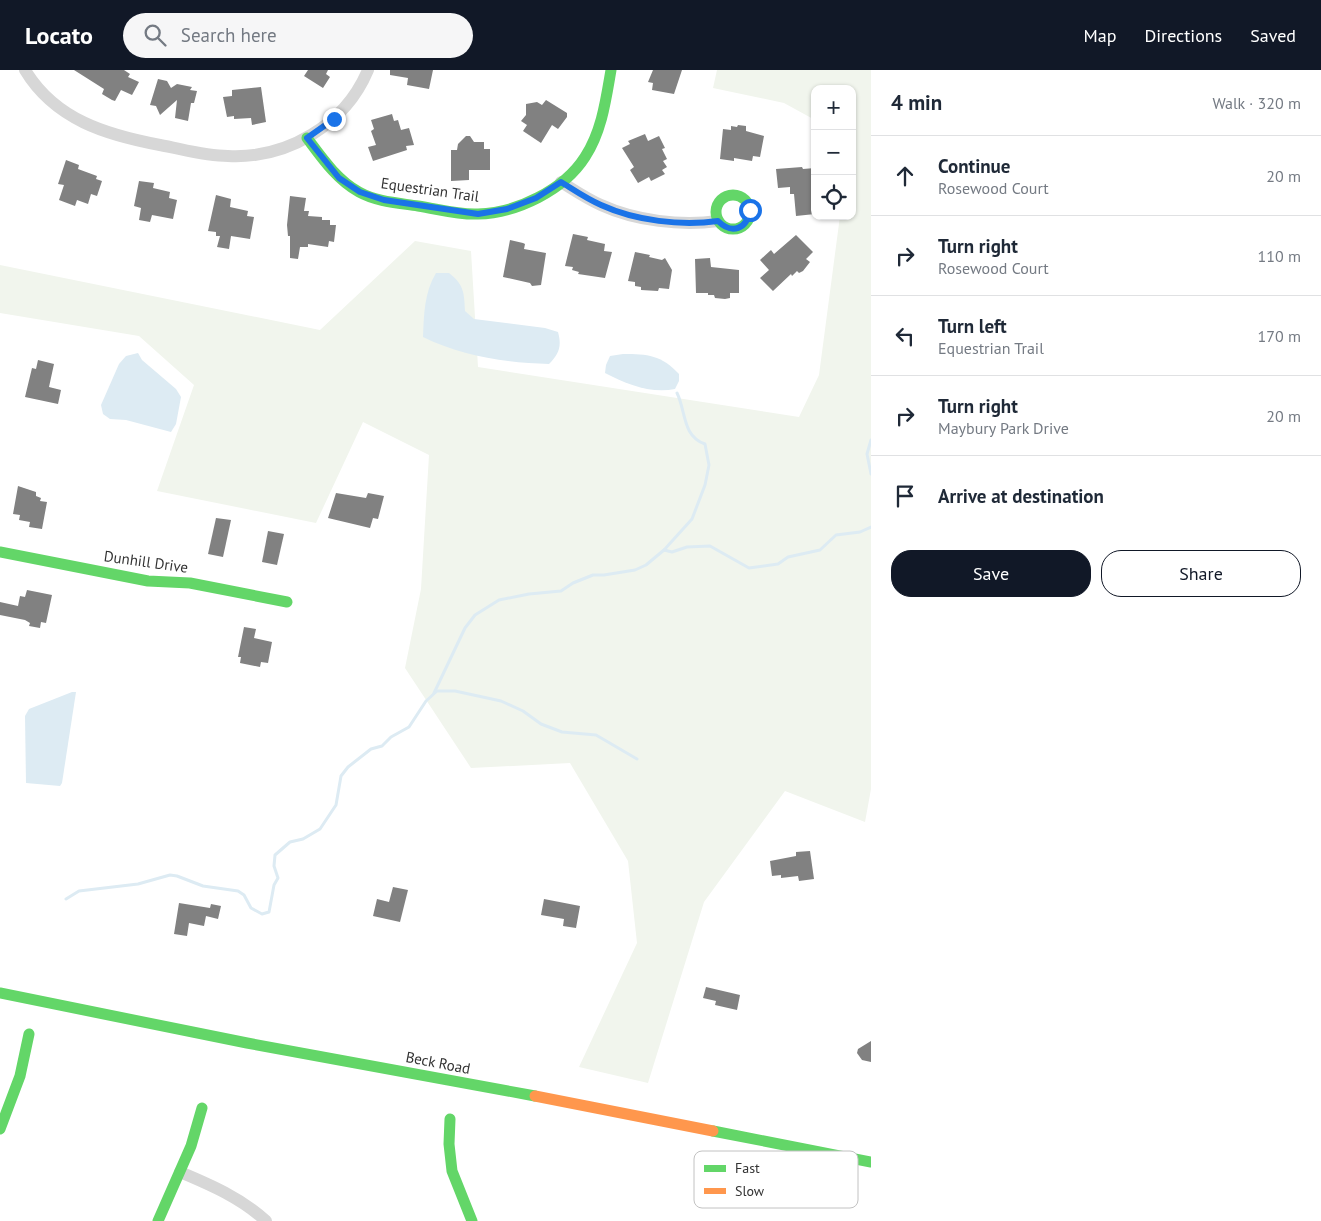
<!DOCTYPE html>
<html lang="en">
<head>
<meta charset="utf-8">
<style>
  body { margin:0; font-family:"PT Sans",sans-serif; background:#f6f6f7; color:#1f2937 }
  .controls { position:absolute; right:15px; top:15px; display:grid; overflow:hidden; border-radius:10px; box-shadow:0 1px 4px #0004 }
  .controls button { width:45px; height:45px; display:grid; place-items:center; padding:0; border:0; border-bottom:1px solid #e0e1e3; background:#fff; color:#1f2937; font:25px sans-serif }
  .stop { position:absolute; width:15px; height:15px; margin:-11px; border:4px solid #1a73e8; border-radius:50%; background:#fff }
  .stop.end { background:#1a73e8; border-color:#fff; box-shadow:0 1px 5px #0008 }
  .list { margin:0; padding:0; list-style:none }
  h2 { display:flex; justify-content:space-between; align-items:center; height:65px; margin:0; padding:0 20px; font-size:21px }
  h2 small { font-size:16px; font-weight:400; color:#747a83 }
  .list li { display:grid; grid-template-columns:32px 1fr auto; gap:15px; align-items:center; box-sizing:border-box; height:80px; padding:0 20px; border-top:1px solid #e0e1e3 }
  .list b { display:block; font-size:19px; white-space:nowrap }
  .list p { margin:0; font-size:16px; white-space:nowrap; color:#747a83 }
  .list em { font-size:16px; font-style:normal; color:#747a83 }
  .actions { display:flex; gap:10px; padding:15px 20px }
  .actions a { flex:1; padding:11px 0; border:1px solid #111827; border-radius:20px; text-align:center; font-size:18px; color:#111827 }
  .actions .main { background:#111827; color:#fff }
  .icon { flex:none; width:28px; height:28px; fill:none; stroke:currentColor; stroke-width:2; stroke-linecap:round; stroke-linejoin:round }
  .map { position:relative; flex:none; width:871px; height:1151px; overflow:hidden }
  header { display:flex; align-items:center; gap:30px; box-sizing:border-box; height:70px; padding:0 25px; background:#111827; color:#fff }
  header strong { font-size:24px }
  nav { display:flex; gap:28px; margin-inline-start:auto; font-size:18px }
  .search { width:350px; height:45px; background:#f6f6f7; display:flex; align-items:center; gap:12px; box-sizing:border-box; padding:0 18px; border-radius:28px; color:#747a83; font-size:19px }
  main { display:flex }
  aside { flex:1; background:#fff }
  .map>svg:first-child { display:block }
  .green { fill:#f1f5ed }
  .water { fill:#ddebf3 }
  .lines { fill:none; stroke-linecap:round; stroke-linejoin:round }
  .stream { stroke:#ddebf3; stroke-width:3 }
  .building { fill:#818181 }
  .street { stroke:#d7d7d7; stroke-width:12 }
  .fast { stroke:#63d668; stroke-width:11 }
  .slow { stroke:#ff974d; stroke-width:11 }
  .route { stroke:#1a73e8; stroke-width:6 }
  .labels { text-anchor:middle; stroke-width:5; stroke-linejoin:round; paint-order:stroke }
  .street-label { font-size:15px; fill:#333; stroke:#fff }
  .key { fill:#fff; stroke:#c2c2c2; stroke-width:1 }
  .key-label { font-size:14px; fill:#333 }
</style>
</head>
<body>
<header>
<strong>Locato</strong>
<div class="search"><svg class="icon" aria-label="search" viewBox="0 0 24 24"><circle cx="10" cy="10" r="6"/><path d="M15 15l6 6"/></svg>Search here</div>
<nav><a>Map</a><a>Directions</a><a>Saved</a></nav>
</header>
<main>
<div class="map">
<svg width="871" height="1151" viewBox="0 0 871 1151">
  <rect width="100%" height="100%" fill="#fff"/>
  <polygon class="green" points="717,0 871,0 871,719 865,752 785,721 704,832 648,1013 579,997 637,873 628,791 570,693 471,698 405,598 421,519 429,385 363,352 316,453 157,421 194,315 139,266 0,243 0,195 320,260 415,171 471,181 478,297 799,347 819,305 840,146 852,146 852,19 815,19 815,50 784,33 713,18"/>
  <g class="water">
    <path d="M436 203H449C464 215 464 222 465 241L474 249 545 258 558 262C562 276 559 284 549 294 507 293 461 286 423 267 424 245 424 223 436 203Z"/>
    <polygon points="138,283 142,290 176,319 181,327 176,354 171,362 126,350 110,349 103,344 101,335 119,294 126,286"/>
    <path d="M623 284C648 284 661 285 679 304V311L675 319C651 324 626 314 605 303L606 295 610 286Z"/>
    <polygon points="72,622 76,622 62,713 60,716 26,713 25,646 29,639"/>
  </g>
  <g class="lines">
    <g class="stream">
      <polyline points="871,370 867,384 871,404"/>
      <polyline points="664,480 672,482 687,477 710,476 749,498 778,494 788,487 820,480 836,465 860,462 871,457"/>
      <path d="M434 623 465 558 475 545 499 530 529 524 561 521 573 513 593 505H604L635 500 646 495 664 480 692 449 705 415 709 395 705 374C682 366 686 341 677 323"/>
      <polyline points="66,829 79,821 138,814 170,805 177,806 203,816 238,821 244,825 251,838 262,844 269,842 274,815 278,808 274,796 275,785 290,772 303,769 320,759 336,735 341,706 348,697 371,679 382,676 391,667 409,657 426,631 437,621 455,621 501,631 523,641 541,654 562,662 596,665 637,689"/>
    </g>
  </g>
  <g class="building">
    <polygon points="74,0 124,0 130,4 128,7 139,12 132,25 121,20 115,31 112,30 102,24 104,19"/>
    <polygon points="308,0 328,0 326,4 330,7 323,18 304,6"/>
    <polygon points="390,0 433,0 429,19 407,15 408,8 390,5"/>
    <polygon points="653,0 682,0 674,24 652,20 653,13 648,12"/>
    <polygon points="158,9 167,11 171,18 177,14 192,17 190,20 197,21 194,33 191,33 188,51 175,48 177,30 160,45 156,36 150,35"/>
    <polygon points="261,17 266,52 252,55 251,48 234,49 234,46 227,47 223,27 232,26 232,20"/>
    <polygon points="546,30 567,43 567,47 558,59 552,55 541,73 523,61 527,55 521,51 526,45 526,34 537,32 542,35"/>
    <polygon points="392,44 394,51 398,50 401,60 409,58 414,75 406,76 407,80 373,91 368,77 376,75 371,61 374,59 371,50"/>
    <polygon points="738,55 746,56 746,61 764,66 760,87 753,86 752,91 734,88 734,91 720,89 723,59 731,60 731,56 737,57"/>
    <polygon points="645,64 648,71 659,66 665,78 662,79 667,89 663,91 667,97 662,100 665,104 651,111 649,107 638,113 630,100 634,97 622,78 630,74 628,71"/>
    <polygon points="466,66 470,66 474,72 484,72 484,79 490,79 490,100 469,100 469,110 451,111 451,80 457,80 458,74"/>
    <polygon points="66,90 79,95 78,99 97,106 96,109 102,111 97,126 91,124 88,134 77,130 75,136 59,130 64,115 58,114"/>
    <polygon points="802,97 803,99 815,98 815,144 796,146 794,124 790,124 790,117 778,118 776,99"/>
    <polygon points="139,111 154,113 153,118 170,122 169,128 177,130 173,149 152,145 150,152 139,150 141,138 134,136"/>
    <polygon points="216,125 231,129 230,137 248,141 247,146 254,147 250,169 231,166 229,179 217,177 220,166 216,166 216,162 208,161"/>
    <polygon points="290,126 306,128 304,141 309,141 308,146 322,147 322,150 330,150 330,155 336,155 334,172 329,171 328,177 308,174 308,177 300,177 298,189 290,188 290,166 288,166 287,155"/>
    <polygon points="573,164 588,167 587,170 605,174 604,181 612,182 605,208 578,204 579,202 572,200 573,197 565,196"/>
    <polygon points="796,165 813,182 806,189 810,192 803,201 799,203 797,201 792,206 791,204 773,221 760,208 769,200 760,190 771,180 774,184"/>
    <polygon points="510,170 523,173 525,174 524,179 546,183 541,215 532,216 530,213 503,207"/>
    <polygon points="635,182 650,185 649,187 662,190 665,188 672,200 669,219 659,218 658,221 641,220 641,217 635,216 635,212 628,211"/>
    <polygon points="710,188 711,197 739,200 739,223 730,223 730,228 725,229 715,228 714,225 708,225 708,223 696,223 695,189"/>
    <polygon points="38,290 54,294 49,317 61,320 58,334 25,327 32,298 36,299"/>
    <polygon points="18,416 36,422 36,426 41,428 40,431 47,432 42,459 29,457 30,452 19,450 20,445 13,444"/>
    <polygon points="336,423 366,428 368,423 384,426 378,449 373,448 370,458 328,448"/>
    <polygon points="216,448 231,450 223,487 208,484"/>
    <polygon points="268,461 284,464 277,495 262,492"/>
    <polygon points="27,520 52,525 46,553 41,552 40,558 29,556 30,553 25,550 0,545 0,532 18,536 20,526 25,527"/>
    <polygon points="244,557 256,559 254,568 272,572 268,593 261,592 260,597 240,593 241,587 238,587"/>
    <polygon points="810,781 814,809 799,811 798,806 781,808 781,805 772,806 770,791 796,786 796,782"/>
    <polygon points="393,817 408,820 400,852 373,846 377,829 389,832"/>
    <polygon points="544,829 580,836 576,858 563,856 564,849 541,845"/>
    <polygon points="179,833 210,838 211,834 221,836 218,849 206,846 204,856 189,853 187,866 174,864"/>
    <polygon points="706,917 740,925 737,940 715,935 716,931 703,928"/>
    <polygon points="871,971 871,992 862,990 857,983 858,979"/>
  </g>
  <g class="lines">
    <g class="street">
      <path d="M25 0C55 50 107 65 160 75 182 79 205 86 228 86 287 89 345 55 368 0"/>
      <path d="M561 112C574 120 587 129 601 135 636 151 681 156 718 151"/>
      <path d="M180 1102C211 1115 241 1128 266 1151"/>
    </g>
    <g class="fast">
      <path d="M307 68C322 88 337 110 359 122 377 132 399 133 418 136 438 139 458 145 478 144 517 143 564 120 585 87 602 61 606 29 611 0"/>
      <circle cx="733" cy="142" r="17"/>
      <polyline points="0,482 148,511 190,513 287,532"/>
      <polyline points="0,923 247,973 535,1026"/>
      <polyline points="450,1049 449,1074 452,1101 472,1151"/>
      <polyline points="0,1059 20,1006 29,964"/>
      <polyline points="713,1061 871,1092"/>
      <polyline points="158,1151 191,1076 202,1038"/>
    </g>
    <polyline class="slow" points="535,1026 713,1061"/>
  </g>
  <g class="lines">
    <path class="route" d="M334 49 307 68 339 108 360 122 384 130 478 144 507 139 536 128 561 112C574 120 587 129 601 135 636 151 681 156 718 151 732 165 747 159 750 140"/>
  </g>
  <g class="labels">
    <g class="street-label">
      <text transform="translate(430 120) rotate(8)" y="5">Equestrian Trail</text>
      <text transform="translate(146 492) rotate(8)" y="5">Dunhill Drive</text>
      <text transform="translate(438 993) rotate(11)" y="5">Beck Road</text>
    </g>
  </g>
  <rect x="694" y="1081" width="164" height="57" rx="8" class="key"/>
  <rect x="704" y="1095" width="22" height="7" fill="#63d668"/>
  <rect x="704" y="1118" width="22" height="6" fill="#ff974d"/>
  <g class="key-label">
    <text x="735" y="1103">Fast</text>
    <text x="735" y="1126">Slow</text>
  </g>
</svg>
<div class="controls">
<button>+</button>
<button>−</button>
<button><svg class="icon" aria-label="locate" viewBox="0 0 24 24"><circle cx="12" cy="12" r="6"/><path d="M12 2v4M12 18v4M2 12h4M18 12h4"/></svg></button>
</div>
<div class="stop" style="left:750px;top:140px"></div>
<div class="stop end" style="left:334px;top:49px"></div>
</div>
<aside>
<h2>4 min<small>Walk · 320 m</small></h2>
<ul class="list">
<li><svg class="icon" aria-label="ahead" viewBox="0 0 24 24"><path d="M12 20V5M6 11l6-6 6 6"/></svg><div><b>Continue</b><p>Rosewood Court</p></div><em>20 m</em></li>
<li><svg class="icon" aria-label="right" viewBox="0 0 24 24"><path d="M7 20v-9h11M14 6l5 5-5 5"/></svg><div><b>Turn right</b><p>Rosewood Court</p></div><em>110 m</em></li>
<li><svg class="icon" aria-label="left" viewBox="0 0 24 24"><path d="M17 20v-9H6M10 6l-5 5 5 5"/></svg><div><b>Turn left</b><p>Equestrian Trail</p></div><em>170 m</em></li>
<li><svg class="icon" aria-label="right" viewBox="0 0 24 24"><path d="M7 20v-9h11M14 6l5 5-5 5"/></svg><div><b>Turn right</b><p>Maybury Park Drive</p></div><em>20 m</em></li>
<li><svg class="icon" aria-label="arrive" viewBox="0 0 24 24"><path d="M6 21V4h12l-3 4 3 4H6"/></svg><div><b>Arrive at destination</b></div></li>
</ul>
<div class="actions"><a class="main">Save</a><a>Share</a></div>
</aside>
</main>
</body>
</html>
